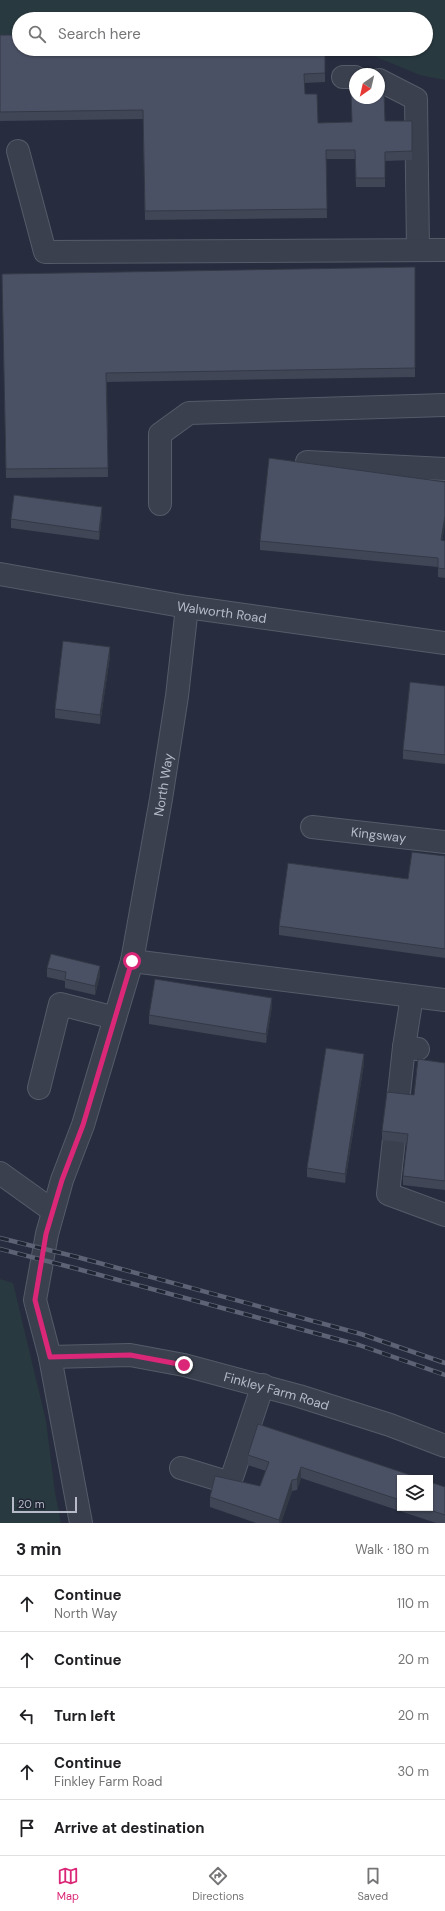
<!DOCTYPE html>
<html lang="en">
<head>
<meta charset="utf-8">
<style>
  body { margin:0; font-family:"DM Sans",sans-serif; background:#f2f2f2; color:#202124 }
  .controls { position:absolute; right:12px; bottom:12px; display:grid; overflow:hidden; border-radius:0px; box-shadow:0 1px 3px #0004 }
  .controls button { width:36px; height:36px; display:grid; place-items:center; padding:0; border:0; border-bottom:1px solid #e0e0e0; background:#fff; color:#202124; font:20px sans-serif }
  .compass { position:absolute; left:349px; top:68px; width:36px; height:36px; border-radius:50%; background:#fff; box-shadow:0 1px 3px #0004; rotate:214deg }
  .scale { position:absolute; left:12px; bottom:10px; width:65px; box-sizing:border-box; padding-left:4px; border:2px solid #b7bbc9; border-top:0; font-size:11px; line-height:14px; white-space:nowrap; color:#b7bbc9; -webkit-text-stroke:3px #1f2533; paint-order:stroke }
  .stop { position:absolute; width:12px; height:12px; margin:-9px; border:3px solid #db2777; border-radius:50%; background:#fff }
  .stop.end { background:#db2777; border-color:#fff; box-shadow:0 1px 4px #0008 }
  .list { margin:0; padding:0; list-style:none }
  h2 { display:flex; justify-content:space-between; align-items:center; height:52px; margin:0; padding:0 16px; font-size:17px }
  h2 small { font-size:13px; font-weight:400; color:#757577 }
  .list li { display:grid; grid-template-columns:26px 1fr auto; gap:12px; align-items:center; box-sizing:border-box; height:56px; padding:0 16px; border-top:1px solid #e0e0e0 }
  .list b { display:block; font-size:15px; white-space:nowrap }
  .list p { margin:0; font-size:13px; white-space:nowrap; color:#757577 }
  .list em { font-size:13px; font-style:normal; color:#757577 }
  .icon { flex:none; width:22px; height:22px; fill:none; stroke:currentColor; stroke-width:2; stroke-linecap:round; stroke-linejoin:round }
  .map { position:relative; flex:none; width:445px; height:1523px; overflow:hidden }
  .search { position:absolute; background:#fff; box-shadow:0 1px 3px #0004; left:12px; right:12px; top:12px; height:44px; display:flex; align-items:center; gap:10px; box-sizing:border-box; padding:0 14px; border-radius:22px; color:#757577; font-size:15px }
  .sheet { height:332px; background:#fff }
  nav { display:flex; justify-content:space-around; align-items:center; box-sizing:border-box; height:56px; border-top:1px solid #e0e0e0; background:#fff; font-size:11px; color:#757577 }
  nav a { display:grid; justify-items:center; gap:2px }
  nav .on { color:#db2777 }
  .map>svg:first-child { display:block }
  .green { fill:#28393f }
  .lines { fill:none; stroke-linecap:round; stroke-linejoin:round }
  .minor-casing { stroke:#555b69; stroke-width:24 }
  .minor { stroke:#3a404e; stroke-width:22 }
  .rail-casing { stroke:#5d6374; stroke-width:4.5 }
  .rail { stroke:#1f2533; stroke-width:3; stroke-dasharray:9; stroke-linecap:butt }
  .wall { fill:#404656 }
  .shaded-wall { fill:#343946 }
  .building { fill:#4b5164; stroke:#343946 }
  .route { stroke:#db2777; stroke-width:5 }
  .labels { text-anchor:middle; stroke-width:3; stroke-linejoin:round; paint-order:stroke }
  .street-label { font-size:13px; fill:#b7bbc9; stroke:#1f2533 }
</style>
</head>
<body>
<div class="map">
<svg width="445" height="1523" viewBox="0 0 445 1523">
  <rect width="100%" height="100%" fill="#272d3e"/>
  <g class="green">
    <polygon points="0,0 445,0 445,80 420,75 357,49 426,49 426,19 19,19 19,43 0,43"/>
    <polygon points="0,1279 13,1283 46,1421 55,1493 61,1523 0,1523"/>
  </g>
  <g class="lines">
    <g class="minor-casing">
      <g id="minor">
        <polyline points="343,77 355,77"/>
        <polyline points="379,80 416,99 418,250"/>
        <polyline points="18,151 45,252 445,250"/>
        <polyline points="307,462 445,469"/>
        <polyline points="160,504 160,434 189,413 445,405"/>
        <path id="s1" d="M0 574 187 607 445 643"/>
        <path id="s2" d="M312 827 445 842"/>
        <polyline points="132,961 445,1000"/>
        <polyline points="412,996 404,1047 418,1049"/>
        <polyline points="404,1047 388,1194 445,1215"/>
        <polyline points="39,1088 60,1004 115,1018"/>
        <polyline points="0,1173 53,1211"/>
        <path id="s3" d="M50 1357 130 1355 184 1365 299 1396 390 1425 445 1446"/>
        <polyline points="181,1468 230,1483 263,1385"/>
        <path id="s4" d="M81 1523 50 1357 35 1300 47 1234 62 1180 83 1125 132 961 161 799 177 696 187 607"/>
      </g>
    </g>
    <use href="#minor" class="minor"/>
    <g class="rail-casing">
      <g id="rail">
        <polyline points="0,1238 77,1257 361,1334 445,1363"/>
        <polyline points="0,1249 74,1268 359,1345 445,1375"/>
      </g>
    </g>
    <use href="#rail" class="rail"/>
  </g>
  <g class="wall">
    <polygon points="0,35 325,49 325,82 304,83 305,94 318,123 385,121 412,151 412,160 385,161 385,187 356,187 355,159 326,159 327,218 145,220 143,119 0,121"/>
    <polygon points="415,267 415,377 107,382 108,477 6,478 2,274"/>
    <polygon points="102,516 99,540 11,528 11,519"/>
    <polygon points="443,540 445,541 445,578 438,577 438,567 260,550 260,541"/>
    <polygon points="110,656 100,724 55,718 55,709"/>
    <polygon points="445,686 445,764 403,759 403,750"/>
    <polygon points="445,856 445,958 279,935 279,926 408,879"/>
    <polygon points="47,968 100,975 95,995 65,988 65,981 47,977"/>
    <polygon points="272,1006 266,1043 149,1024 149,1015"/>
    <polygon points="364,1063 345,1183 307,1177 307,1168"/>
    <polygon points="445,1063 445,1190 403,1185 403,1176 407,1143 382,1140 382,1131 414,1095"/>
    <polygon points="248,1455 400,1478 400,1508 430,1508 445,1487 445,1523 436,1523 301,1478 297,1490 292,1491 281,1523 256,1523 210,1507 210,1497 260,1486 266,1471 248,1465"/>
  </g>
  <g class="shaded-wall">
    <polygon points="102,507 102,516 99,540 99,532"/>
    <polygon points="445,516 445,525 441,549 441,540"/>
    <polygon points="110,647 110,656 100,724 100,715"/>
    <polygon points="100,966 100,975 95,995 95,986"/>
    <polygon points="272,998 272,1006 266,1043 266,1034"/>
    <polygon points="364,1054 364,1063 345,1183 345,1174"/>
    <polygon points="301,1467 301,1478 297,1490 297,1479"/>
    <polygon points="292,1480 292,1491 281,1523 279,1523 279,1520"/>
  </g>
  <g class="building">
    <polygon points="0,35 19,35 19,49 325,49 325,73 304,74 305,94 317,94 318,123 352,122 351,93 355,93 355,98 379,98 379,93 384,93 385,121 412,121 412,151 385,152 385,178 356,178 355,150 326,150 327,209 145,211 143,110 0,112"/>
    <polygon points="415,267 415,368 106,373 108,468 6,469 2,274"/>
    <polygon points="269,458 445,482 445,516 441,540 445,541 445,569 438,568 438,558 260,541"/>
    <polygon points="14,495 102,507 99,532 11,519"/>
    <polygon points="63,641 110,647 100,715 55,709"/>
    <polygon points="410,682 445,686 445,755 403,750"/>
    <polygon points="412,852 445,856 445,949 279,926 288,863 408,879"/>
    <polygon points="51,954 100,966 95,986 65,979 66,972 47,968"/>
    <polygon points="155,979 272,998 266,1034 149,1015"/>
    <polygon points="326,1048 364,1054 345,1174 307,1168"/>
    <polygon points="418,1059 445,1063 445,1181 403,1176 408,1134 382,1131 387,1092 414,1095"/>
    <polygon points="258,1424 419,1478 400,1478 400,1500 301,1467 297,1479 292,1480 279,1520 210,1497 215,1476 260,1486 269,1462 248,1455"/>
    <polygon points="430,1482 445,1487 445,1515 424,1508 430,1508"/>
  </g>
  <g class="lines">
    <polyline class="route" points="132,961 83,1125 62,1180 46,1234 35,1300 50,1357 130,1355 184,1365"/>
  </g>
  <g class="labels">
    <g class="street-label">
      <text dy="5" stroke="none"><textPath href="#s1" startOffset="225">Walworth Road</textPath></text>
      <text dy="5" stroke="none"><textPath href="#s4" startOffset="760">North Way</textPath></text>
      <text dy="5" stroke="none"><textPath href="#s2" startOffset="67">Kingsway</textPath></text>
      <text dy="5" stroke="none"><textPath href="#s3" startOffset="231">Finkley Farm Road</textPath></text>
    </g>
  </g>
</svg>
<div class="controls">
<button><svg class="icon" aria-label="layers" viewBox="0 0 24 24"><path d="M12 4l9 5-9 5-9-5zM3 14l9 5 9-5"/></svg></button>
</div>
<svg class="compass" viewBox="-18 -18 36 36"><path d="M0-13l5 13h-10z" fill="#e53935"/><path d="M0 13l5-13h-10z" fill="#757577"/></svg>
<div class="scale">20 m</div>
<div class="stop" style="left:132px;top:961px"></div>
<div class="stop end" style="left:184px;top:1365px"></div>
<div class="search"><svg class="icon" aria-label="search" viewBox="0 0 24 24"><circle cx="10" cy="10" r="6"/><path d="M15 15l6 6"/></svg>Search here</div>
</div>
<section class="sheet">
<h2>3 min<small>Walk · 180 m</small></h2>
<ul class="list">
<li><svg class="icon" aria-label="ahead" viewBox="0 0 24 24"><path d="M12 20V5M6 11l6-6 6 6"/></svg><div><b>Continue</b><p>North Way</p></div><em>110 m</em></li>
<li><svg class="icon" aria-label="ahead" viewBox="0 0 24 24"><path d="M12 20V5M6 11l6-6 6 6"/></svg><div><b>Continue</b></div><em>20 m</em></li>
<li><svg class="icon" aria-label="left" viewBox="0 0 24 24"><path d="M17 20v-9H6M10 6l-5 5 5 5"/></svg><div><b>Turn left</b></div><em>20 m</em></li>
<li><svg class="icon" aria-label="ahead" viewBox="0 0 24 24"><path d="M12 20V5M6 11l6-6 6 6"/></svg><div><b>Continue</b><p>Finkley Farm Road</p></div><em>30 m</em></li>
<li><svg class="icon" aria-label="arrive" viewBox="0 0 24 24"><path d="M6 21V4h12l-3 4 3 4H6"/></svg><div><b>Arrive at destination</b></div></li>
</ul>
</section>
<nav>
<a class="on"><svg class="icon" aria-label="map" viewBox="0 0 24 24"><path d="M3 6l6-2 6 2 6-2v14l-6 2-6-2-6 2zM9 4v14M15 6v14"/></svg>Map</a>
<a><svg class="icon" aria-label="directions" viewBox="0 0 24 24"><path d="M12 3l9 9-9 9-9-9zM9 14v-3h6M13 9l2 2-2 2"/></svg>Directions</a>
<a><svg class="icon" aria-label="saved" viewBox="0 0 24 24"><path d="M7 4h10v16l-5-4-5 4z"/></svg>Saved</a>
</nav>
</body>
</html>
